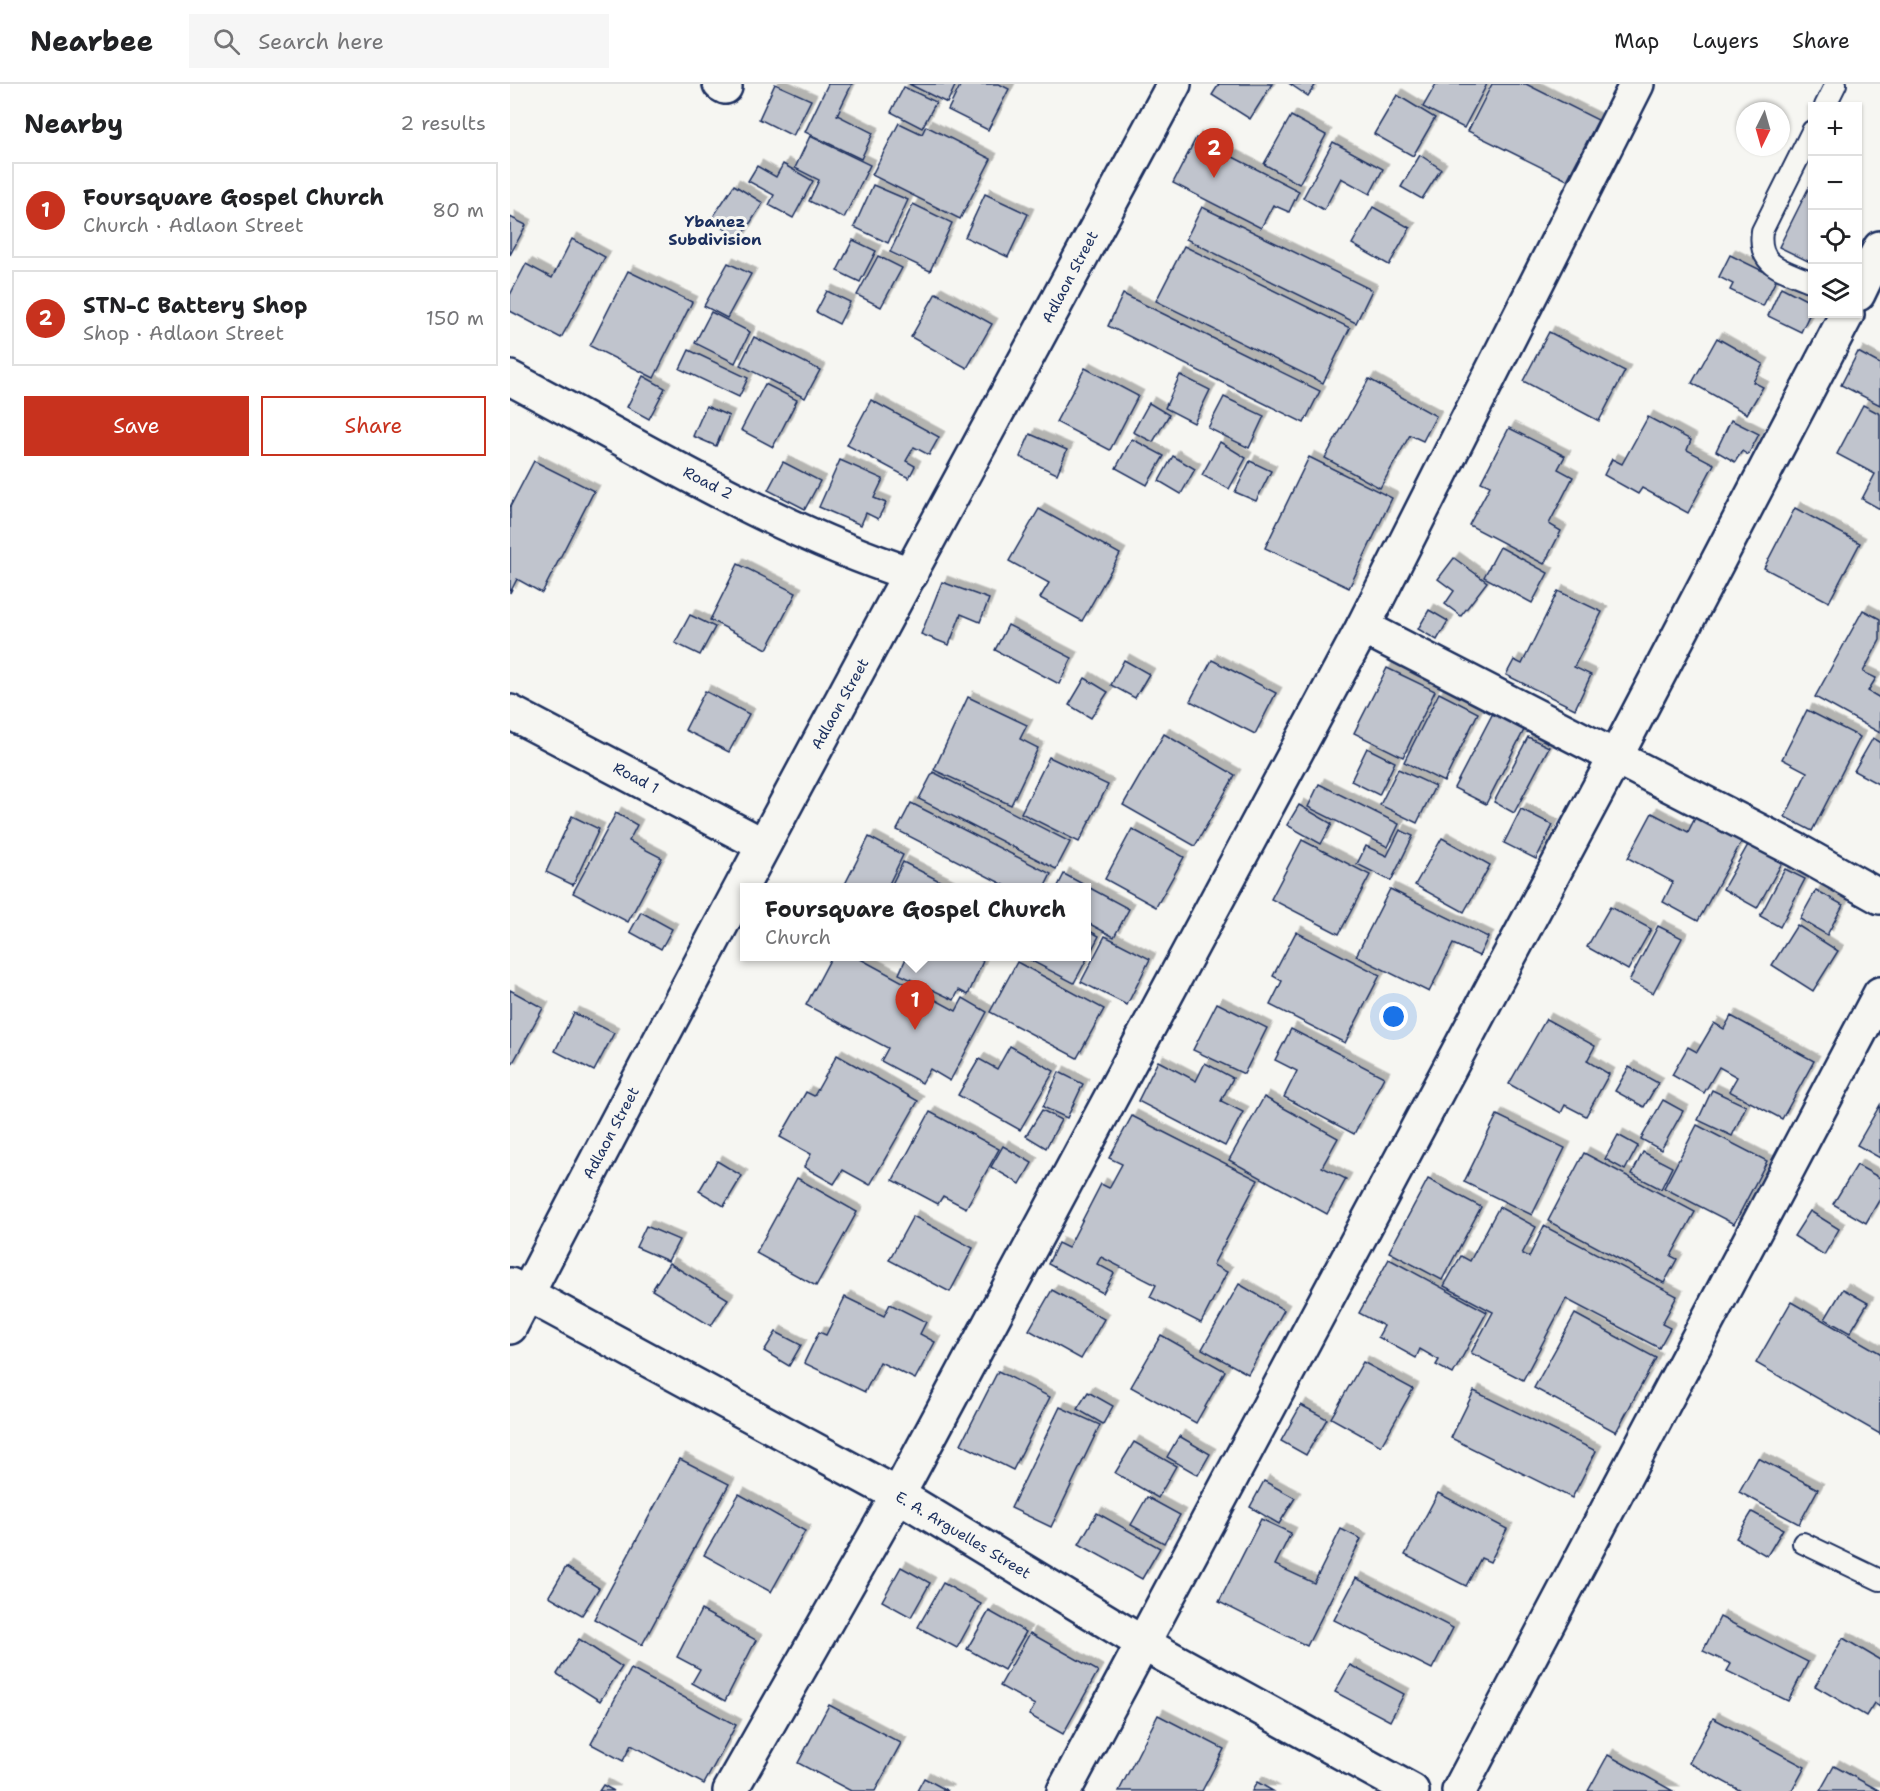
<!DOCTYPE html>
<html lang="en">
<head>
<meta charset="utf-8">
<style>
  body { margin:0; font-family:"Shantell Sans",sans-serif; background:#f6f6f6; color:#202124 }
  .controls { position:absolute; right:18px; top:18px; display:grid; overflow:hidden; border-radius:0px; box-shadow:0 2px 4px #0004 }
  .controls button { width:54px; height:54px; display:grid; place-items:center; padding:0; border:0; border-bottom:2px solid #e0e0e0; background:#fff; color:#202124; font:30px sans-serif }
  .compass { position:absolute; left:1226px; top:18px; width:54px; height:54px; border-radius:50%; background:#fff; box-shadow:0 2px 4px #0004; rotate:185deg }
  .you { position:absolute; left:884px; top:933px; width:21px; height:21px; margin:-15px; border:4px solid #fff; border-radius:50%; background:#1a73e8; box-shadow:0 0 0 9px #1a73e833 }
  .badge { display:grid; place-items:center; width:39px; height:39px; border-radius:50%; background:#c8321e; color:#fff; font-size:20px; font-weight:700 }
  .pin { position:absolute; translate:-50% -50px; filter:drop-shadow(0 2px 3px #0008) }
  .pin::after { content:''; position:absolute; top:32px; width:21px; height:18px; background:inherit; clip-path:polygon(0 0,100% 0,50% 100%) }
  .popup { position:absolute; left:230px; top:799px; width:351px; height:78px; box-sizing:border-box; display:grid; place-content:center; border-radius:0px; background:#fff; filter:drop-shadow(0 2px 4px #0005); font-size:20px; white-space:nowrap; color:#757577 }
  .popup b { font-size:22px; color:#202124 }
  .popup::after { content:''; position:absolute; left:50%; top:100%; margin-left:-12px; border:12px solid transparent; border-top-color:#fff }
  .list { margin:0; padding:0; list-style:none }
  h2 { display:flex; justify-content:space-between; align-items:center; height:78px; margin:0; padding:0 24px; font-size:26px }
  h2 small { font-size:20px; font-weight:400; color:#757577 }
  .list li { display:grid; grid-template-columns:39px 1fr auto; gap:18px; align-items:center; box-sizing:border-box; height:96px; margin:0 12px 12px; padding:0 12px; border:2px solid #e0e0e0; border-radius:0px }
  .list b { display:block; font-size:22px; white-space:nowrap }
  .list p { margin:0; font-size:20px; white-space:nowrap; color:#757577 }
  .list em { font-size:20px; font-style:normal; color:#757577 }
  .actions { display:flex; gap:12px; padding:18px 24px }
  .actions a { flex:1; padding:14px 0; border:2px solid #c8321e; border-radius:0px; text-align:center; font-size:21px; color:#c8321e }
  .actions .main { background:#c8321e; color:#fff }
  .icon { flex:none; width:33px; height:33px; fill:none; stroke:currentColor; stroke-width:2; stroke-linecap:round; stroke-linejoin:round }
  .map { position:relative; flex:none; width:1370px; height:1707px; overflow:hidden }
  header { display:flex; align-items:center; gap:36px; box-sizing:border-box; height:84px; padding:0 30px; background:#fff; border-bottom:2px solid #e0e0e0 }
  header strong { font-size:28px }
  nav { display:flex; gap:33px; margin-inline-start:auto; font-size:21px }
  .search { width:420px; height:54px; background:#f6f6f6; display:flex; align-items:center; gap:15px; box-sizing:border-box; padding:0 21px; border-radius:0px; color:#757577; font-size:22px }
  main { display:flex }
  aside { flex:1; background:#fff }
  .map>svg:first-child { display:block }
  .building { fill:#c0c4cd; stroke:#1b2f5e; stroke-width:1.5; filter:url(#shadow) }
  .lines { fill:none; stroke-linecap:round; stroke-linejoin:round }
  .service-casing { stroke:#1b2f5e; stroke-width:24 }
  .minor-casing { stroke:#1b2f5e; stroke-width:38 }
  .tertiary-casing { stroke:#1b2f5e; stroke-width:38 }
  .service { stroke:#f6f6f2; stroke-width:20 }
  .minor { stroke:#f6f6f2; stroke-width:33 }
  .tertiary { stroke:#f6f6f2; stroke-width:33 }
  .labels { text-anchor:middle; stroke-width:6; stroke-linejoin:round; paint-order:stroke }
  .street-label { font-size:15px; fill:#1b2f5e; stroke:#f6f6f2 }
  .neighbourhood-label { font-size:16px; font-weight:bold; fill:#1b2f5e; stroke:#f6f6f2 }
</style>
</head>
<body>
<header>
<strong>Nearbee</strong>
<div class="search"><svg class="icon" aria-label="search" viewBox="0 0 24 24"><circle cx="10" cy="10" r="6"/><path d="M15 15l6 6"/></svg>Search here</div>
<nav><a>Map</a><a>Layers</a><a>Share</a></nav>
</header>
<main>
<aside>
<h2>Nearby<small>2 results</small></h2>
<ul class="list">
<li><span class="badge">1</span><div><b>Foursquare Gospel Church</b><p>Church · Adlaon Street</p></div><em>80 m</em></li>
<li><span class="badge">2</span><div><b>STN-C Battery Shop</b><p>Shop · Adlaon Street</p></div><em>150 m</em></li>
</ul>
<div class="actions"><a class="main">Save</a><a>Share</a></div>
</aside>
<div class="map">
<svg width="1370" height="1707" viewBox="0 0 1370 1707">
  <defs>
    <filter id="shadow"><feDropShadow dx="5.5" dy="-5.5" stdDeviation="0" flood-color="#0004"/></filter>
  </defs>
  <rect width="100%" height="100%" fill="#f6f6f2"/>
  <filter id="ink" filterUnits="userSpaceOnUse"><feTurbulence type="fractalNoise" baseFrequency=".0167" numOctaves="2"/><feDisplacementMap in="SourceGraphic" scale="12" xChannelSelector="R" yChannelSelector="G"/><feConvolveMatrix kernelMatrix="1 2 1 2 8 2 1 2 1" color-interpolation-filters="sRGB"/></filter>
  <g filter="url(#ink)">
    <g class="building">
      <polygon points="265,0 301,16 283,52 249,35"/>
      <polygon points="318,0 342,0 327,31 363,49 351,75 295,48"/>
      <polygon points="399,0 446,0 437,19"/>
      <polygon points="451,0 489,0 499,5 478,46 438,26"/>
      <polygon points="709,0 762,0 740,35 702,11"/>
      <polygon points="780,0 806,0 798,12"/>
      <polygon points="926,0 977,0 954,44 913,23"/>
      <polygon points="982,0 1016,0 1088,36 1057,96 958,47"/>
      <polygon points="394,3 426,18 412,44 381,28"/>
      <polygon points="887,11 925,34 903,72 864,50"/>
      <polygon points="781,32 816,51 789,100 754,80"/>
      <polygon points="389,39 412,50 416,42 481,75 450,135 362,91"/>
      <polygon points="300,52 360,81 334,134 299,117 309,96 285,84"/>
      <polygon points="686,54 789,107 779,128 763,121 751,144 663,99"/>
      <polygon points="823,58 873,85 860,110 831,94 814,126 793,114"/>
      <polygon points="910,71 931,85 912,115 891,103"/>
      <polygon points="273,80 303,97 283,134 259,121 264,111 238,97 247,82 266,93"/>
      <polygon points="1302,97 1302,179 1269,163"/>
      <polygon points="224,101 253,119 230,155 201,136"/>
      <polygon points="363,101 398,116 378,159 344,143"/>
      <polygon points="475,110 518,130 498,173 455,153"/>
      <polygon points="403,120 442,139 420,187 380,168"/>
      <polygon points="692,123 862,206 846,239 676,155"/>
      <polygon points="863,123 900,144 879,181 842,160"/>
      <polygon points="0,133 16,141 0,171"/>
      <polygon points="62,155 95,173 51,254 0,227 0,211 16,180 42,194"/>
      <polygon points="343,156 366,167 350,198 327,187"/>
      <polygon points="674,162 840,244 813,299 646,217"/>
      <polygon points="1220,171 1267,194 1253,222 1220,206 1223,200 1209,193"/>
      <polygon points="368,172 392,184 371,223 347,211"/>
      <polygon points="218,179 241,190 217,234 194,222"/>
      <polygon points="118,187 182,218 144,294 80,262"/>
      <polygon points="1271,203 1302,219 1302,225 1291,248 1258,232"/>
      <polygon points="317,207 340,218 329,240 306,228"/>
      <polygon points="426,209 482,240 457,284 401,253"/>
      <polygon points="613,210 810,307 794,339 598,242"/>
      <polygon points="201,228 240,248 225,279 185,259"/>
      <polygon points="1039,248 1115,287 1089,337 1013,297"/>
      <polygon points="244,253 310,286 295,314 230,281"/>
      <polygon points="1207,254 1253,280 1243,298 1253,303 1237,330 1182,299"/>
      <polygon points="179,266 238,294 229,313 170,285"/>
      <polygon points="1348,268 1370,280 1370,321 1331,301"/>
      <polygon points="575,284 628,312 600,366 546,338"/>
      <polygon points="670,291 700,306 684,339 655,324"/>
      <polygon points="133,292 155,304 139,335 117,323"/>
      <polygon points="859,295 926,332 913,357 900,351 870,404 815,374"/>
      <polygon points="255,300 287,316 263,363 231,346"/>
      <polygon points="714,313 754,332 739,364 698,344"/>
      <polygon points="361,316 429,353 419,371 404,363 396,377 405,382 399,394 337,361"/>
      <polygon points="639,319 659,331 643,358 623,348"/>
      <polygon points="1353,321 1370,330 1370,425 1352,415 1365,390 1327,370"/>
      <polygon points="196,322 219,332 206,362 183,352"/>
      <polygon points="1138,333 1181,356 1177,366 1204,380 1178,429 1132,404 1128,410 1094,391 1102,375 1112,380"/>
      <polygon points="1221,336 1249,350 1238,371 1232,367 1225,378 1206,367"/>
      <polygon points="999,344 1055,372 1048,385 1063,393 1039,440 1051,447 1034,480 959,441 980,402 971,398"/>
      <polygon points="520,350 557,366 547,390 510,373"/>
      <polygon points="622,355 654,372 637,401 606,384"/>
      <polygon points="710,358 736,374 719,405 692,391"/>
      <polygon points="663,372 685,385 671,410 649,397"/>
      <polygon points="799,373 882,414 839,504 755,464"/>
      <polygon points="330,376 373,395 364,414 376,419 368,435 356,429 351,441 309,423"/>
      <polygon points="24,377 84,407 32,509 7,495 0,509 0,423"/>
      <polygon points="740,377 761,387 746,417 725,408"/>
      <polygon points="273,378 310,397 295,425 258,406"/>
      <polygon points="1285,424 1350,459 1319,518 1254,484"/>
      <polygon points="529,425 610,470 572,537 530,514 539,499 499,477"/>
      <polygon points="990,463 1038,489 1022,519 974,493"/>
      <polygon points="944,474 977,498 951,532 935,520 944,507 928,495"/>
      <polygon points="228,480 286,509 257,565 200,536"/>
      <polygon points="432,498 479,515 470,538 451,530 439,561 411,550"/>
      <polygon points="1048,507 1092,528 1064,583 1081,591 1065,625 996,591 1004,576 1012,580"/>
      <polygon points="919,526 938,537 927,556 908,545"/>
      <polygon points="1353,526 1370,535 1370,556 1353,588 1366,594 1358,607 1370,614 1370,649 1305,613"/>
      <polygon points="180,531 205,543 190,571 165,559"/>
      <polygon points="498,541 562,574 549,600 485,566"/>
      <polygon points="614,576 639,590 625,614 601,601"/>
      <polygon points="702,576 766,609 745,650 680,617"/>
      <polygon points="877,584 925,607 893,673 844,649"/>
      <polygon points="575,594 598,608 581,634 559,621"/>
      <polygon points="195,607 239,630 219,668 175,646"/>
      <polygon points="929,609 968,629 934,698 894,678"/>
      <polygon points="458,613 517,641 510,655 528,664 501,721 424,686"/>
      <polygon points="1297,626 1350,653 1302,747 1275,733 1297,688 1272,675"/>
      <polygon points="983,629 1014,646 976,720 944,704"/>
      <polygon points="654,650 725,691 685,762 613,721"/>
      <polygon points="1018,653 1039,663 1004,729 984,718"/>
      <polygon points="1363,654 1370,658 1370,701 1344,687"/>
      <polygon points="857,664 885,678 869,711 841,697"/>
      <polygon points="539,673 598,701 569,758 511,729"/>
      <polygon points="888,685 925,702 907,739 870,721"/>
      <polygon points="423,688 560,758 546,785 409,715"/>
      <polygon points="809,700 889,740 878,763 798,723"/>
      <polygon points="401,719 541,790 534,804 500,804 387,746"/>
      <polygon points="789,721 822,740 811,760 777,741"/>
      <polygon points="1011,725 1043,741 1026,775 994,759"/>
      <polygon points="106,729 127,741 119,757 152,774 118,838 63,809"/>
      <polygon points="1142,729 1178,748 1187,730 1233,755 1188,837 1153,818 1163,798 1118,774"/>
      <polygon points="62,732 89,745 63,801 36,788"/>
      <polygon points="622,745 674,773 646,823 595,795"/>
      <polygon points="890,746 903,752 881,797 847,780 856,762 877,772"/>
      <polygon points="359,753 393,771 377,804 333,804"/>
      <polygon points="932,754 980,781 954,828 905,801"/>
      <polygon points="792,756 860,791 829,850 761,815"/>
      <polygon points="1239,759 1273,777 1247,824 1213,805"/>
      <polygon points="393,778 443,804 380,804"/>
      <polygon points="1275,785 1295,795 1270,843 1250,832"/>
      <polygon points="554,790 619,825 604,853 576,838 576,804 547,804"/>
      <polygon points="880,805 978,853 969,872 943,860 919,908 846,872"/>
      <polygon points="1306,806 1333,821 1317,851 1290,835"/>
      <polygon points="1100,823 1141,845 1118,886 1077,863"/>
      <polygon points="131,828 162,845 151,865 120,848"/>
      <polygon points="1287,841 1328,867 1303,907 1262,881"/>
      <polygon points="1148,842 1172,854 1143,909 1119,897"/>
      <polygon points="576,845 589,852 564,899 516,874 576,872"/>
      <polygon points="786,848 870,891 835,959 760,921 772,897 763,892"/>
      <polygon points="595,852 640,875 617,921 571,898"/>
      <polygon points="322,872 345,872 446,927 453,914 477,928 440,997 420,985 412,999 371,977 378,964 296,921"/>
      <polygon points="397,872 463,872 473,877 458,911 449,906 444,916 389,890"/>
      <polygon points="507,878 594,925 567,974 480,928"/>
      <polygon points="0,906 33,924 0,984"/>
      <polygon points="707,919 757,944 734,990 683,966"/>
      <polygon points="64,929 104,949 84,987 45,967"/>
      <polygon points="1221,932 1304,977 1272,1035 1219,1007 1227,993 1209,983 1194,1009 1162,991 1178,963 1187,968 1204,939 1214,945"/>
      <polygon points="1036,935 1085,962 1077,977 1099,990 1076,1032 1055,1021 1051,1029 999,1000"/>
      <polygon points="781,945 874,993 844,1050 774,1013 787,987 765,976"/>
      <polygon points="500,962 544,987 510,1046 448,1011 469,975 487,985"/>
      <polygon points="327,971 408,1017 360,1101 333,1086 324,1100 294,1083 301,1070 270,1053 296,1008 304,1012"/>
      <polygon points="648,977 686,997 695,979 723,994 711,1017 733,1028 715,1062 628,1017"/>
      <polygon points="1119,983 1148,999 1134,1023 1105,1007"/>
      <polygon points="549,988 573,1000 557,1034 533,1023"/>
      <polygon points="1202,1006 1236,1022 1222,1052 1188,1036"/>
      <polygon points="754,1013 828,1054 812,1083 836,1095 817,1130 719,1076"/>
      <polygon points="1153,1016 1173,1027 1151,1066 1131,1055"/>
      <polygon points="1370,1021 1370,1074 1347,1061"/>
      <polygon points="532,1026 551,1036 536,1064 516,1052"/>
      <polygon points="420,1028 489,1065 456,1124 433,1112 428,1120 383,1096"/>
      <polygon points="987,1031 1055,1064 1022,1131 954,1098"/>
      <polygon points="622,1032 748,1096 703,1181 717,1188 691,1239 640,1213 646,1201 591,1173 587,1180 604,1189 593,1209 538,1180 548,1159 558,1164 591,1100 599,1104 612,1080 599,1074"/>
      <polygon points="1187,1041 1257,1077 1224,1140 1154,1104"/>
      <polygon points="1108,1051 1128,1062 1115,1086 1095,1075"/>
      <polygon points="493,1062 522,1079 510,1100 481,1083"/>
      <polygon points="1133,1068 1162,1083 1151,1105 1122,1090"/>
      <polygon points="1074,1069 1185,1128 1161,1172 1167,1175 1154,1199 1038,1137"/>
      <polygon points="207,1077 232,1092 214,1122 189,1107"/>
      <polygon points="1347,1081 1370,1094 1370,1115 1356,1139 1323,1120"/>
      <polygon points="287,1094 347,1128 306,1202 246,1169"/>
      <polygon points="918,1095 971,1123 932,1196 879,1168"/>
      <polygon points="989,1123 1026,1143 1012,1170 1019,1173 1034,1142 1167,1212 1152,1240 1160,1244 1149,1264 1056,1215 1013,1296 961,1269 983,1228 934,1202 951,1172 960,1177"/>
      <polygon points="1300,1127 1329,1145 1314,1171 1284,1152"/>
      <polygon points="403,1132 463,1164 440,1208 379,1176"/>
      <polygon points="136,1142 169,1156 158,1177 126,1163"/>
      <polygon points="879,1175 977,1228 943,1290 926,1281 929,1276 910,1265 906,1274 868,1253 874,1242 849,1229"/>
      <polygon points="159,1179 218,1215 201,1242 142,1206"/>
      <polygon points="729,1200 774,1226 738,1290 692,1265"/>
      <polygon points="1333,1205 1358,1219 1340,1249 1315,1235"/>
      <polygon points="542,1206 594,1235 571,1275 519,1246"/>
      <polygon points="335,1213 374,1232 380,1220 416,1238 410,1250 425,1258 405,1295 370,1278 355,1308 294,1279 309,1248 316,1251"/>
      <polygon points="1281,1218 1370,1269 1370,1350 1246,1279"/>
      <polygon points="1065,1230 1146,1274 1106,1348 1024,1304"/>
      <polygon points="266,1248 291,1261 279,1282 254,1267"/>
      <polygon points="651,1251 715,1287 686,1339 621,1303"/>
      <polygon points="853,1278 903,1305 871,1362 821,1334"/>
      <polygon points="488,1287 540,1313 503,1386 451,1360"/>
      <polygon points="964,1307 1086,1367 1062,1414 941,1354"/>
      <polygon points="578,1308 603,1322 593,1340 567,1325"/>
      <polygon points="791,1321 817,1335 796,1371 771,1357"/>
      <polygon points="550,1323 590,1341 541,1443 501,1424"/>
      <polygon points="669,1352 700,1370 688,1391 657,1373"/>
      <polygon points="624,1358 666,1382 648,1414 605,1389"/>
      <polygon points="1248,1374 1308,1405 1289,1440 1229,1408"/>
      <polygon points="170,1375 219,1400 132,1561 84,1535"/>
      <polygon points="754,1397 785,1414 769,1440 740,1423"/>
      <polygon points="928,1409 997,1445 980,1478 971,1474 956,1502 895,1471"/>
      <polygon points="229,1410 295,1447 261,1508 194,1471"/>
      <polygon points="637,1413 670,1431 654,1459 621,1441"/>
      <polygon points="1242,1428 1273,1445 1257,1472 1226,1454"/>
      <polygon points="587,1429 650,1464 632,1495 569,1460"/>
      <polygon points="751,1435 781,1449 765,1481 804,1499 831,1445 851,1455 797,1562 709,1518"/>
      <polygon points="56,1483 89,1504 72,1531 39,1512"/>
      <polygon points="391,1483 420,1499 401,1533 372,1517"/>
      <polygon points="846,1494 943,1544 922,1585 824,1536"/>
      <polygon points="433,1499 471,1520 447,1564 408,1543"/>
      <polygon points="191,1526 246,1556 215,1617 182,1599 190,1585 167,1573"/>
      <polygon points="479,1527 516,1548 494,1586 457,1565"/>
      <polygon points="1210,1533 1298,1578 1278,1617 1217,1587 1221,1580 1193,1567"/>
      <polygon points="520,1549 588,1587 553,1650 519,1631 525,1621 490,1602"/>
      <polygon points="1333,1554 1370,1576 1370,1623 1364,1619 1356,1632 1305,1602"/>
      <polygon points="69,1555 112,1583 90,1617 47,1590"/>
      <polygon points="840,1581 894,1610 880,1637 825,1608"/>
      <polygon points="121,1585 226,1641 194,1700 121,1661 113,1677 81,1660"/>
      <polygon points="319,1621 391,1659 365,1707 341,1707 288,1679"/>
      <polygon points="648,1631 714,1665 692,1707 609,1707"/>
      <polygon points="1203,1634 1295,1683 1282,1707 1231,1707 1179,1679"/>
      <polygon points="1098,1671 1163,1707 1078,1707"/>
      <polygon points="1324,1682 1370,1707 1310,1707"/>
      <polygon points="414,1694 438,1707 407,1707"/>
      <polygon points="747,1698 763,1707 742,1707"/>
      <polygon points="93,1701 104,1707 89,1707"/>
    </g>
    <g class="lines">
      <g class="service-casing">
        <g id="service">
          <polyline points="1315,22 1326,0"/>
          <path d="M1302 47 1252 147C1247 184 1275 186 1302 198"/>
          <polyline points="1293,1459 1370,1496"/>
        </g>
      </g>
      <g class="minor-casing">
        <g id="minor">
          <polyline points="210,0 215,3"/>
          <polyline points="1348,210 1370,164"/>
          <path d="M0 294C131 363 260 444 401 490"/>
          <polyline points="853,543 1288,767 1370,813"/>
          <polyline points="0,628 253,761"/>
          <polyline points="0,1201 388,1411 634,1560 902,1707"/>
          <polyline points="220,1707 388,1411 853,543 1127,0"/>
          <polyline points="554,1707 1105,674 1337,230"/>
          <polyline points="949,1707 1370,910"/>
        </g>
      </g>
      <g class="tertiary-casing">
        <path id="tertiary" d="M0 1243C215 826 442 414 664 0"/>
      </g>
      <use href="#service" class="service"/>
      <use href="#minor" class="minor"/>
      <use href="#tertiary" class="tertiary"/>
    </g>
  </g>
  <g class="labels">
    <g class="street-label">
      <text transform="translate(560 193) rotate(-62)" y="5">Adlaon Street</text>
      <text transform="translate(198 399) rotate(27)" y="5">Road 2</text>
      <text transform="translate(330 620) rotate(-61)" y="5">Adlaon Street</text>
      <text transform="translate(126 694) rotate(28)" y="5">Road 1</text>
      <text transform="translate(101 1049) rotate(-62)" y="5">Adlaon Street</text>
      <text transform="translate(453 1451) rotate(31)" y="5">E. A. Arguelles Street</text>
    </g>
    <g class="neighbourhood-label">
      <text x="205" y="143">Ybanez<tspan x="205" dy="18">Subdivision</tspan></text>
    </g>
  </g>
</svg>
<div class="controls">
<button>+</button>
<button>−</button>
<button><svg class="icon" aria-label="locate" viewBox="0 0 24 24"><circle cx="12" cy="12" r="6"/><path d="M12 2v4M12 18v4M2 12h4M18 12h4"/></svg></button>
<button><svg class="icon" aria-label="layers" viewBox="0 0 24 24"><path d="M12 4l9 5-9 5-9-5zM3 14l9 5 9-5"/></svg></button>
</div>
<svg class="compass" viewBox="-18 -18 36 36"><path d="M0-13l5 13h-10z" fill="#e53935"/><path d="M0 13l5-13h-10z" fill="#757577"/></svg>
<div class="you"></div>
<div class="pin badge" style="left:405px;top:946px">1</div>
<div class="popup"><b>Foursquare Gospel Church</b>Church</div>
<div class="pin badge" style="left:704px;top:94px">2</div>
</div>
</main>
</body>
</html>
